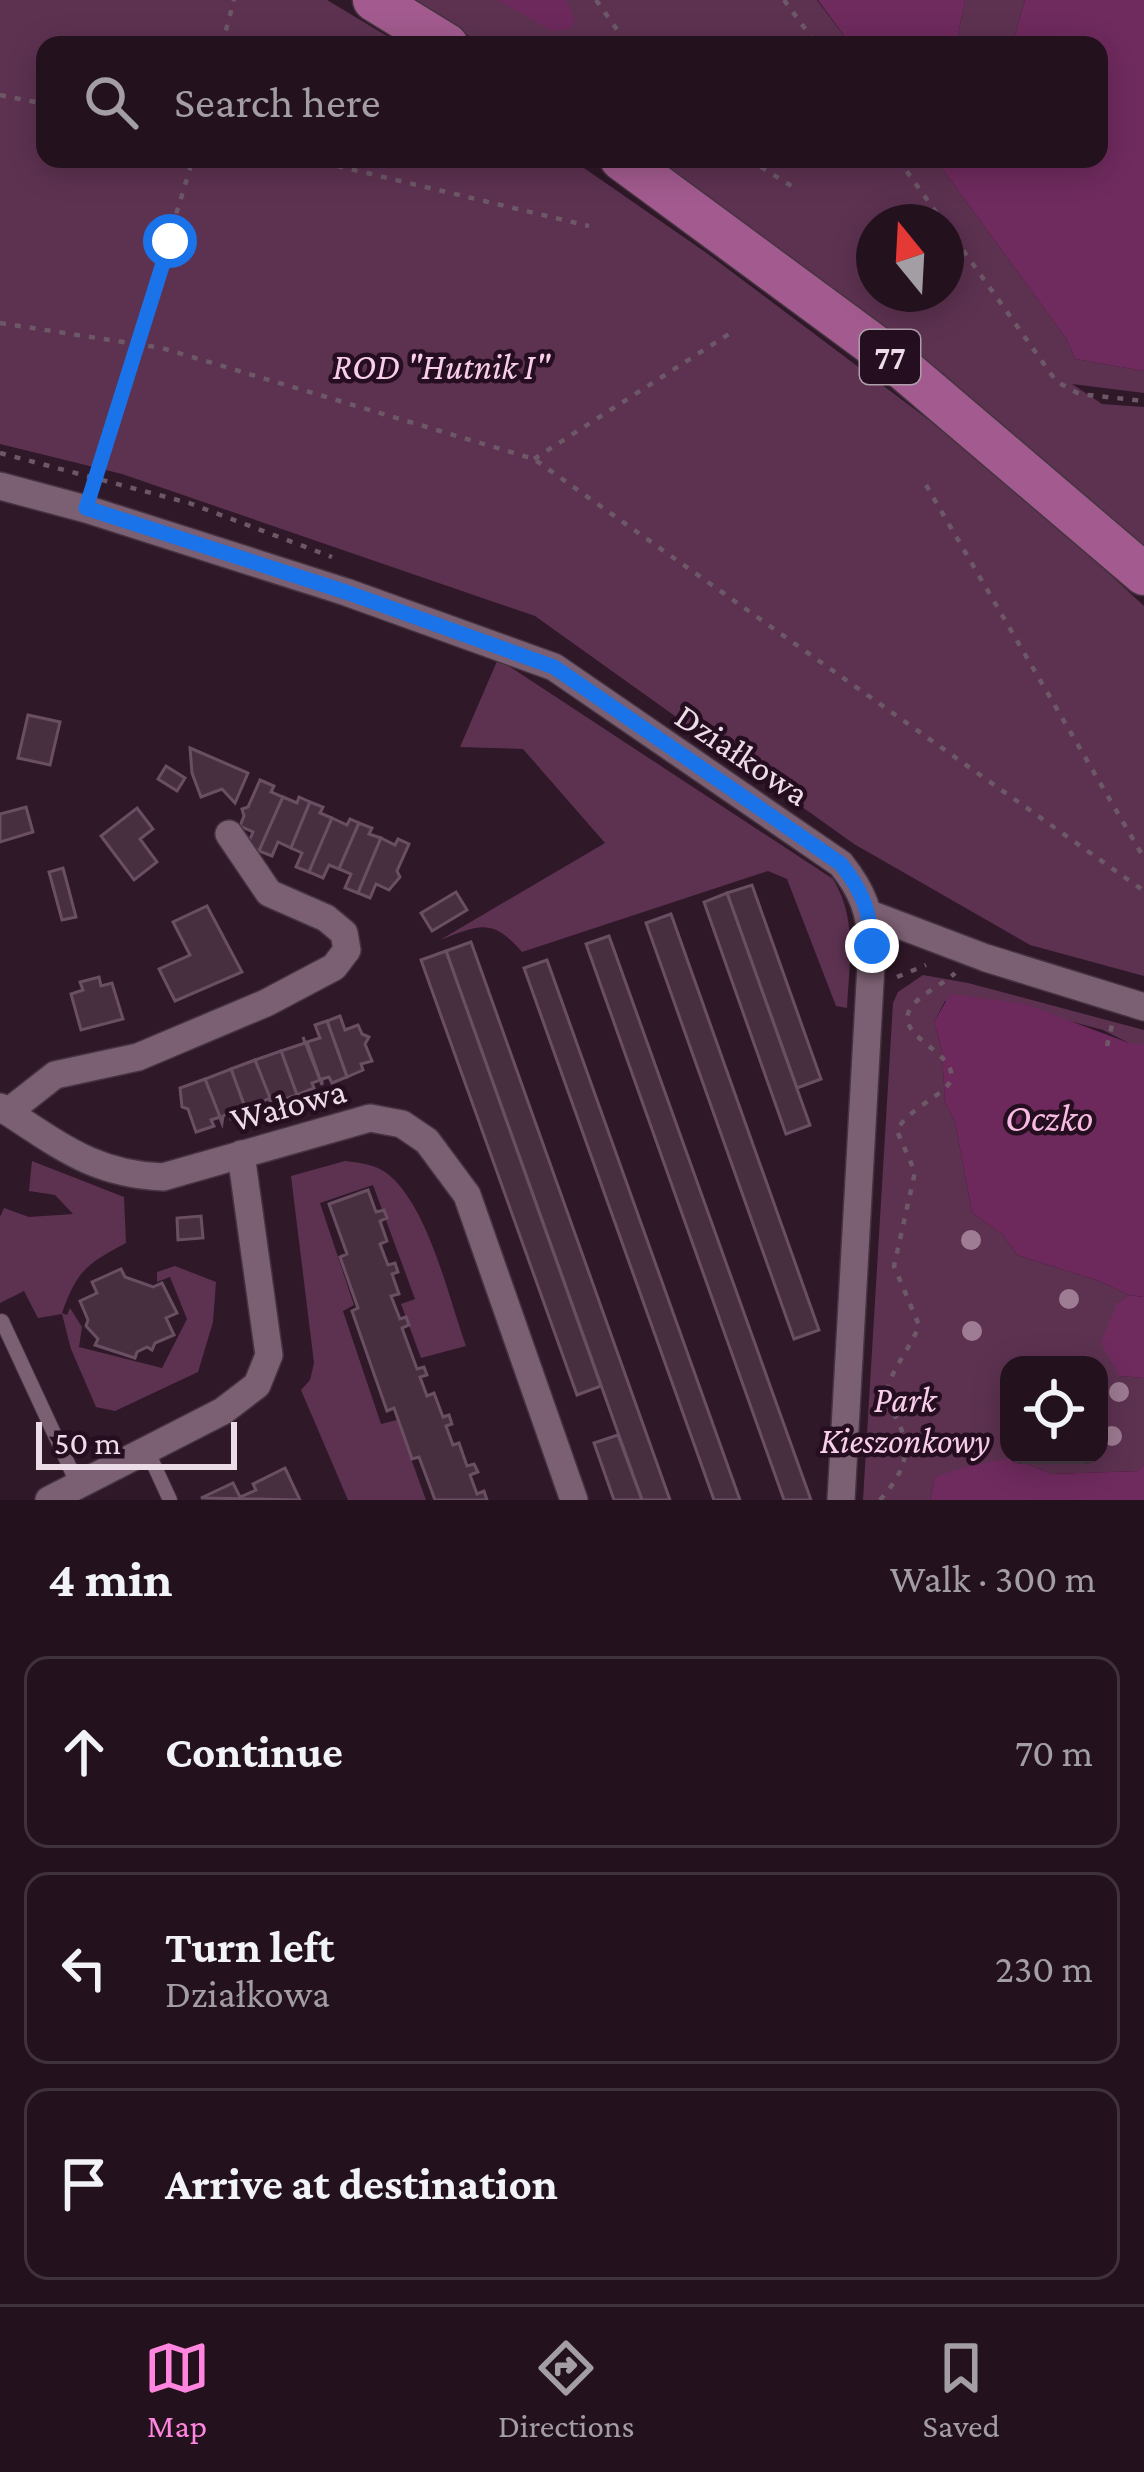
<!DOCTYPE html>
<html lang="en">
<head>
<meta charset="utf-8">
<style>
  body { margin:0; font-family:"Crimson Pro",serif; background:#2f202b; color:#f1f3f6 }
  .controls { position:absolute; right:36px; bottom:36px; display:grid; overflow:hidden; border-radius:24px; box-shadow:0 6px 30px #0003 }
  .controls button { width:108px; height:108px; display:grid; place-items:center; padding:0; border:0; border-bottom:3px solid #40323c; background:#23121e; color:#f1f3f6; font:60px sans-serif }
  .compass { position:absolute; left:856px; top:204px; width:108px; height:108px; border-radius:50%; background:#23121e; box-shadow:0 6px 30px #0003; rotate:342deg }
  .scale { position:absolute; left:36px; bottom:30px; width:201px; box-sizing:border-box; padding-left:12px; border:6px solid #ecdce7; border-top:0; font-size:33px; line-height:42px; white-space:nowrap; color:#ecdce7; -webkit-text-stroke:9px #250e1f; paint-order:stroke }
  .stop { position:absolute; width:36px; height:36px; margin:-27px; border:9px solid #1a73e8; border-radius:50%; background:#fff }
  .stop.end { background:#1a73e8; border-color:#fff; box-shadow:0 3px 12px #0008 }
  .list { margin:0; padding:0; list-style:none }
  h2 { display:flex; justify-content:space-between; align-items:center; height:156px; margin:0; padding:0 48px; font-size:51px }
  h2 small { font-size:39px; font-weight:400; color:#a39ea4 }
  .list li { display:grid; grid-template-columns:78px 1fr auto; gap:36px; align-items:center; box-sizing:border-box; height:192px; margin:0 24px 24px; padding:0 24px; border:3px solid #40323c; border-radius:24px }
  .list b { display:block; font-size:45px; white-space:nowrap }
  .list p { margin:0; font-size:39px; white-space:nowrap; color:#a39ea4 }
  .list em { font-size:39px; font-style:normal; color:#a39ea4 }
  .icon { flex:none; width:66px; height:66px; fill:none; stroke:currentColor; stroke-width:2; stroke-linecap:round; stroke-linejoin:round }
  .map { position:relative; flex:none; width:1144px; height:1500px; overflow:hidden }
  .search { position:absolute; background:#23121e; box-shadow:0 6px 30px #0003; left:36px; right:36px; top:36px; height:132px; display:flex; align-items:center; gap:30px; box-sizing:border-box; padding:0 42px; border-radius:24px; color:#a39ea4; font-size:45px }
  .sheet { height:804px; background:#23121e }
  nav { display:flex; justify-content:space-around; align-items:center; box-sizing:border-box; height:168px; border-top:3px solid #40323c; background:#23121e; font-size:33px; color:#a39ea4 }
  nav a { display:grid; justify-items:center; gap:6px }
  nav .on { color:#ff85de }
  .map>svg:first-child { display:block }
  .green { fill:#5d3251; fill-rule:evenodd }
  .forest { fill:#6f2b5e }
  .water { fill:#6d295c }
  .building { fill:#482f40; stroke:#6a4f62; stroke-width:3 }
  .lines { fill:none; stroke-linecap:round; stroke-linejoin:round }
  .service-casing { stroke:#453340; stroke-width:16 }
  .minor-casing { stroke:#453340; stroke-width:30 }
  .primary-casing { stroke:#453340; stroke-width:45 }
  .path { stroke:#6d5867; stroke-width:4.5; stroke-dasharray:6 9; stroke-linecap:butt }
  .service { stroke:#7b5f72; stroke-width:14 }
  .minor { stroke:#7b5f72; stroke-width:27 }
  .primary { stroke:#a35b8f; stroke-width:42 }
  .tree { fill:#9e7c93 }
  .route { stroke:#1a73e8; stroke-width:15 }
  .labels { text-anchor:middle; stroke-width:9; stroke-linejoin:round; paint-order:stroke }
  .shield { fill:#250e1f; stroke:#b09eab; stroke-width:3 }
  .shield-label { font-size:33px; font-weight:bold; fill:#ecdce7 }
  .park-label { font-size:36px; font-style:italic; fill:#f8ceea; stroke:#250e1f }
  .street-label { font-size:36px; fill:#ecdce7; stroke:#250e1f }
  .water-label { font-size:39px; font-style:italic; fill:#f7bae3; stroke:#250e1f }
</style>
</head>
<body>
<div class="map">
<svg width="1144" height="1500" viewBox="0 0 1144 1500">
  <rect width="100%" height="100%" fill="#2f1828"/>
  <g class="green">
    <polygon points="0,0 327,0 402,45 45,45 45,159 571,159 708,254 1006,478 1144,606 1144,976 1030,945 854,844 535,616 122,474 0,444"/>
    <polygon points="409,0 817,0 851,45 484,45"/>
    <polygon points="965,0 1025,0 1012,45 956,45"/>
    <path d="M654 159H935L1066 338 1075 359 1144 371V393L1072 384 1102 404 1144 407V553L947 378ZM874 222H946V294H874Z"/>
    <path d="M498 659 833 879C858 920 849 963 847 1008L836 1006 787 879 768 871 522 952C492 917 479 925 440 940L605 843 523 749 460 747Z"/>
    <path d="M923 975 968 983 1144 1030V1046L1133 1045 1103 1030 1051 1016 1025 1004 945 1001 934 1022 942 1051 945 1102 955 1122 972 1213 1003 1235 1017 1255 1099 1281 1129 1295 1117 1303 1119 1376 1144 1378V1465L1140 1471 1052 1474 1012 1458 935 1477 930 1500H863L893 1003 898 992ZM1009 1365H1099V1455H1009Z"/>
    <path d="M32 1161 124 1197 126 1243C87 1264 77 1270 62 1313L67 1315 70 1308 82 1327 79 1347 162 1368 187 1319 170 1277 157 1282V1272L175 1266 216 1282 213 1322 198 1372 115 1411 96 1407 71 1349 62 1314 38 1318 24 1291 0 1303V1217L4 1208 29 1217 73 1214 55 1195 29 1191Z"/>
    <path d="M345 1161C361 1163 376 1164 389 1175 429 1209 448 1296 466 1346L421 1358 401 1304 415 1299 373 1185 320 1203 354 1305 343 1311 381 1424 397 1420 426 1500H348L301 1390 310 1380 314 1363 291 1176Z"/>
  </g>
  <g class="forest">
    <polygon points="818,0 965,0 956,45 851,45"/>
    <polygon points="1025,0 1144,0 1144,371 1075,359 1066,338 935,159 1099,159 1099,45 1012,45"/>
    <polygon points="1129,1295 1144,1297 1144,1378 1119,1376 1101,1343 1117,1303"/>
    <polygon points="1012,1458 1052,1474 1139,1471 1144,1465 1144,1500 930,1500 935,1477 968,1466"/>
  </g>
  <g class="water">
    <polygon points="498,0 566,0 575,20 571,29 552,31"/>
    <polygon points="950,994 1025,1004 1129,1043 1144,1045 1144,1297 1129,1295 1099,1281 1017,1255 1003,1235 972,1213 955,1122 945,1102 942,1051 934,1022"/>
  </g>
  <g class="building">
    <polygon points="28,715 60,722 50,765 18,758"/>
    <polygon points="190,748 248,773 235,803 222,789 201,797 192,773"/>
    <polygon points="166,766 185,778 177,791 158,779"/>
    <polygon points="260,780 274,786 271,792 283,797 259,851 247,846 253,832 240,826 244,816 242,809 248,807"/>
    <polygon points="283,797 297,803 299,797 310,802 291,848 278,842 272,856 259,851"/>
    <polygon points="310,802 323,807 320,813 332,818 309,872 296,867 302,853 291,848"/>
    <polygon points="26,807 33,832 0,842 0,814"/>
    <polygon points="137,808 153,829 140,839 157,862 134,880 101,836"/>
    <polygon points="332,818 347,825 350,819 359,823 339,869 329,865 323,878 309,872"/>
    <polygon points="359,823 372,828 369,834 381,838 358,893 345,888 351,874 339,869"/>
    <polygon points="381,838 395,845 398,839 409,844 397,871 400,877 389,890 376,884 370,898 358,893"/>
    <polygon points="63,868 76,917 62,920 49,872"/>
    <polygon points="752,885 821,1079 797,1088 727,893"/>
    <polygon points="456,892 467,910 432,931 421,913"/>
    <polygon points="727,893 810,1125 786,1134 704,902"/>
    <polygon points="207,906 242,972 175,1001 159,969 190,955 173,922"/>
    <polygon points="671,914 819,1330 794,1339 646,923"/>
    <polygon points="609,936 811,1500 784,1500 586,944"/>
    <polygon points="471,942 670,1500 642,1500 446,951"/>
    <polygon points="446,951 601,1386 577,1395 421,960"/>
    <polygon points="547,960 740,1500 714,1500 524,968"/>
    <polygon points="99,977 101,986 112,983 123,1019 81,1030 71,994 83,990 80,982"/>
    <polygon points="340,1016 345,1030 358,1025 362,1034 369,1037 365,1044 372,1061 361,1064 363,1070 347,1077 327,1021"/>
    <polygon points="327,1021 347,1077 332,1083 329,1077 322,1079 322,1085 307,1042 320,1038 315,1025"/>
    <polygon points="303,1037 320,1080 312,1083 314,1088 297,1095 281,1051 305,1043"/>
    <polygon points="281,1051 297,1095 282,1100 280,1095 271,1097 271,1104 255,1060"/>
    <polygon points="255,1060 270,1098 261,1102 263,1107 247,1113 231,1069"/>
    <polygon points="231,1069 247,1113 231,1119 229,1113 223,1116 222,1123 205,1079"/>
    <polygon points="205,1079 220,1117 211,1120 214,1126 196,1132 188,1109 182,1107 180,1088"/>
    <polygon points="368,1190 376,1212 384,1210 387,1218 380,1221 387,1241 380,1244 388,1265 395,1263 398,1272 392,1274 399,1294 391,1296 400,1319 406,1317 409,1325 402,1328 417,1369 424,1367 427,1375 420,1377 427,1396 434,1393 443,1417 449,1415 452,1424 446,1426 453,1445 459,1443 467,1466 474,1464 478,1472 470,1475 477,1494 484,1491 487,1500 435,1500 419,1457 412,1459 394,1408 387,1411 352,1311 358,1308 340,1257 347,1254 329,1204"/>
    <polygon points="201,1216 203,1238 178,1240 177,1218"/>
    <polygon points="121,1269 125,1277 153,1287 162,1283 177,1313 166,1318 174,1335 155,1343 152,1350 147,1347 137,1352 135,1358 95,1345 98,1339 86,1326 88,1320 80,1301 97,1293 92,1282"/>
    <polygon points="618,1435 642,1500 614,1500 594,1443"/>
    <polygon points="285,1468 300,1500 201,1498 233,1483 240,1497 256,1490 253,1484"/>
  </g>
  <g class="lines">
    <g class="service-casing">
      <g id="service">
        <polyline points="2,1321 78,1485"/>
        <polyline points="147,1450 170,1500"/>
      </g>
    </g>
    <g class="minor-casing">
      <g id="minor">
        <path d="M0 486 86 509 346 592 554 667 841 864C863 892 870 911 872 947L841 1500"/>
        <polyline points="870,914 986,958 1144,1007"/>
        <path d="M0 1107C58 1144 92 1174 163 1177L370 1118 402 1124 427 1141 467 1195 574 1500"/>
        <polyline points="8,1112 55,1075 138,1057 266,1003 334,967 347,950 344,933 326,918 269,893 229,834"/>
        <polyline points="49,1500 223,1411 257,1385 269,1355 241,1154"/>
      </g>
    </g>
    <g class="primary-casing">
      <g id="primary">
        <polyline points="374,0 447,45"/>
        <polyline points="621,159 887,355 1144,574"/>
      </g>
    </g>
    <g class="path">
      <polyline points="596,0 628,45"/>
      <polyline points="784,0 817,45"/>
      <polyline points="222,45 234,0"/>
      <polyline points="0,95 45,104"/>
      <polyline points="308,159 589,226"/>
      <polyline points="748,159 793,187"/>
      <polyline points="898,159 943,222"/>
      <polyline points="946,226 1056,381 1079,394 1144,401"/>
      <polyline points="0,323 162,348 534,459 1144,891"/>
      <polyline points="0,453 189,503 332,557"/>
      <polyline points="534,459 732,332"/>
      <polyline points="926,485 1144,858"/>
      <polyline points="93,486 193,159"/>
      <polyline points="897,977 926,965"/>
      <polyline points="1107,1046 1112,1025"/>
      <path d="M880 1500C901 1476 914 1453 898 1422 894 1413 887 1404 887 1395 887 1374 912 1347 919 1325L894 1266 915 1172 897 1131C906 1109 948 1094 951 1079 957 1052 894 1037 910 1009 918 995 943 985 955 973"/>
    </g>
    <use href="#service" class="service"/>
    <use href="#minor" class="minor"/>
    <use href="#primary" class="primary"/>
  </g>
  <g class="tree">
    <circle cx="971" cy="1240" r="10"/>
    <circle cx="1069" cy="1299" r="10"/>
    <circle cx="972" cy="1331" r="10"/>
    <circle cx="1119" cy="1392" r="10"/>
    <circle cx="1112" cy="1436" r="10"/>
  </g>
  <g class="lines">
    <path class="route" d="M170 241 86 508 346 592 554 667 841 864C863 892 870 911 872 946"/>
  </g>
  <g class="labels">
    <rect class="shield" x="860" y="330" width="60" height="54" rx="9"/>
    <g class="shield-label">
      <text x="890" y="369">77</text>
    </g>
    <g class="park-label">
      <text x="441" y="379">ROD "Hutnik I"</text>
      <text x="905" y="1412">Park<tspan x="905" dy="41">Kieszonkowy</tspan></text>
    </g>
    <g class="street-label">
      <text transform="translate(743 754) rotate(34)" y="13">Działkowa</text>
      <text transform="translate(288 1104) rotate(-15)" y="13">Wałowa</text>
    </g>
    <g class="water-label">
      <text x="1049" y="1131">Oczko</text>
    </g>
  </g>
</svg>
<div class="controls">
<button><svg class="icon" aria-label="locate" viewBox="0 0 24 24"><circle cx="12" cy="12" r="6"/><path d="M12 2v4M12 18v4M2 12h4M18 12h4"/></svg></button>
</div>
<svg class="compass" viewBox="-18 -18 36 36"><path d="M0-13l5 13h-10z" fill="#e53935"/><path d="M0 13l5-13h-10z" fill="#a39ea4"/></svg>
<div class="scale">50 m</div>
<div class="stop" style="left:170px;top:241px"></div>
<div class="stop end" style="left:872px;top:946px"></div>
<div class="search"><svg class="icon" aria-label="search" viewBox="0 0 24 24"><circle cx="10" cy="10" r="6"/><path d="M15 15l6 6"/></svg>Search here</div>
</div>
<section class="sheet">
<h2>4 min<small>Walk · 300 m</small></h2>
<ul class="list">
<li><svg class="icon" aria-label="ahead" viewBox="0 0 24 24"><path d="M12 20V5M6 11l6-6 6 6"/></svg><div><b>Continue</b></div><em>70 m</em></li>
<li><svg class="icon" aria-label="left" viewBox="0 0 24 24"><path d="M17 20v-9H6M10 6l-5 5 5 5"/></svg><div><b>Turn left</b><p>Działkowa</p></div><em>230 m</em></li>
<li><svg class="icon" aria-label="arrive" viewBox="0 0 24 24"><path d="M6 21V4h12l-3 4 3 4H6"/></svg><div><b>Arrive at destination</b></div></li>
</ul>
</section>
<nav>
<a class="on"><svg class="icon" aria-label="map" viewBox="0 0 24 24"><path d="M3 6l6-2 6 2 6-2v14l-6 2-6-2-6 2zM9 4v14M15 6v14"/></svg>Map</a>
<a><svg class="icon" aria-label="directions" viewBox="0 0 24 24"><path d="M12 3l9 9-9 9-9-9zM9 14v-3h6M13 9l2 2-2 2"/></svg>Directions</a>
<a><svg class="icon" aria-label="saved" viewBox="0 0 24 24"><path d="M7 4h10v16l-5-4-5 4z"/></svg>Saved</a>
</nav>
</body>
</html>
